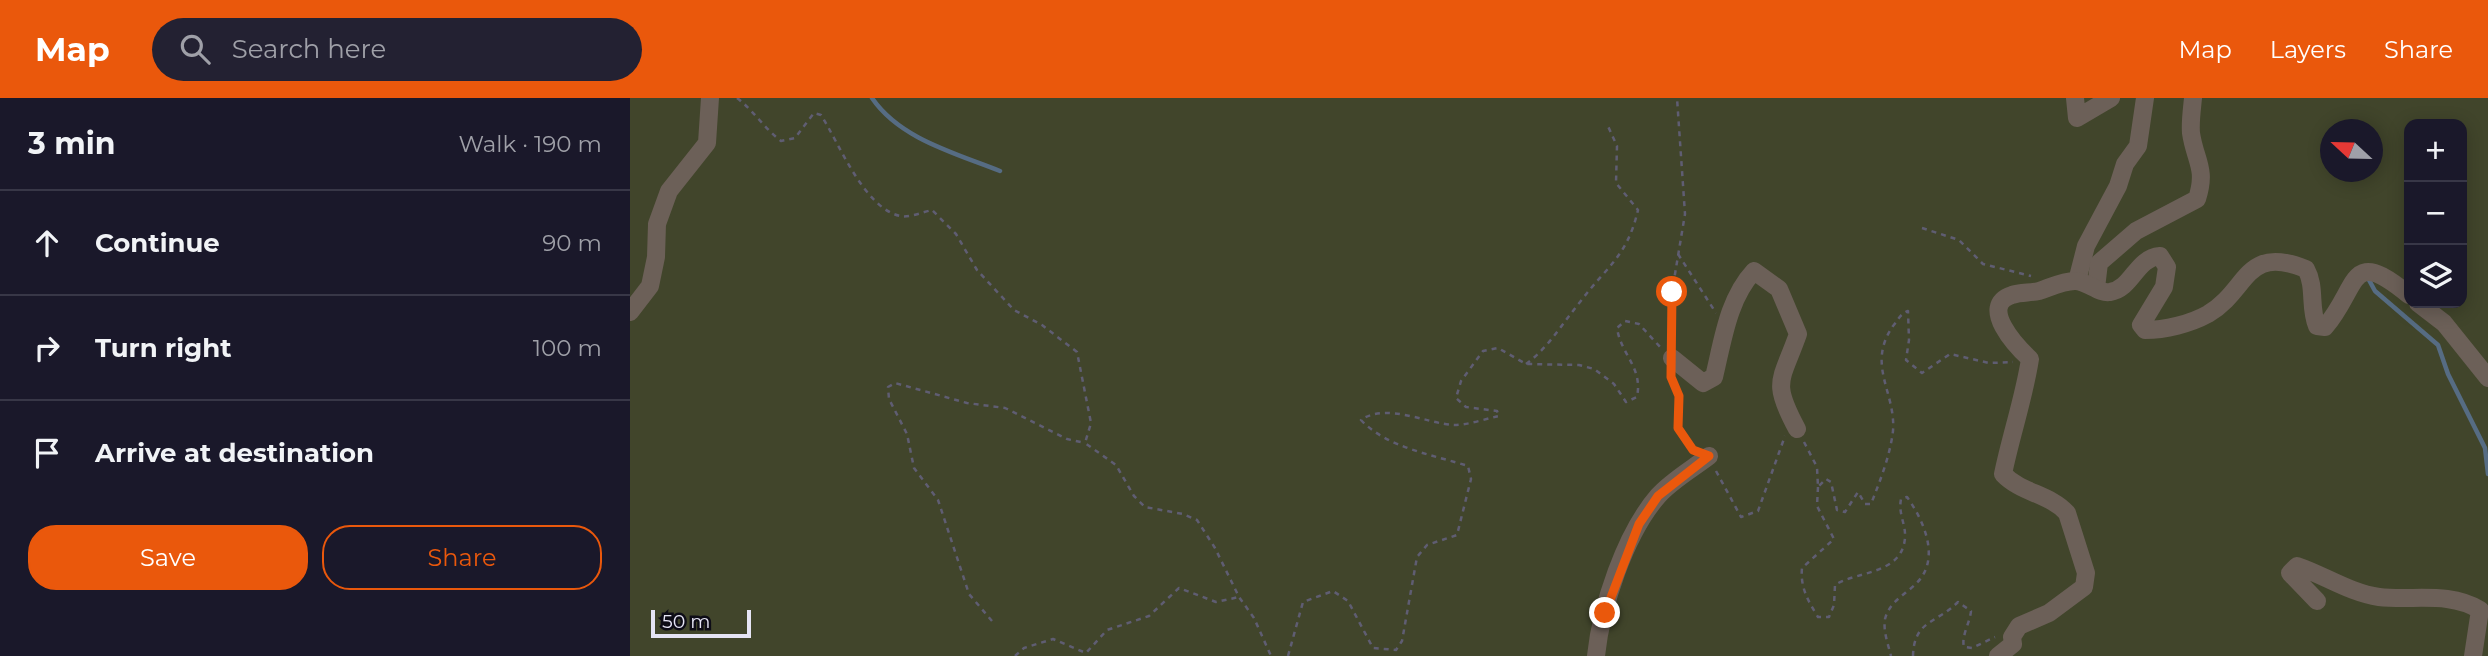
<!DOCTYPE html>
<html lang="en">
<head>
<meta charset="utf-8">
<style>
  body { margin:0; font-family:Montserrat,sans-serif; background:#232132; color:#f1f3f6 }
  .controls { position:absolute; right:21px; top:21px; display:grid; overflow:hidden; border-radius:14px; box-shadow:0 4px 18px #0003 }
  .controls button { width:63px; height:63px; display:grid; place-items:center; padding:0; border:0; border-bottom:2px solid #383747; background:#1a182a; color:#f1f3f6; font:35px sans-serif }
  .compass { position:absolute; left:1690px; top:21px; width:63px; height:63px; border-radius:50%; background:#1a182a; box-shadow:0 4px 18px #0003; rotate:292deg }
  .scale { position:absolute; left:21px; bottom:18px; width:100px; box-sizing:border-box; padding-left:7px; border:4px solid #e5e4f4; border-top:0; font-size:19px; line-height:24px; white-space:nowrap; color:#e5e4f4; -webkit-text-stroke:5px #0d0c16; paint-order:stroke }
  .stop { position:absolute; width:21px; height:21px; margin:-16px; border:5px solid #ea580c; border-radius:50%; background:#fff }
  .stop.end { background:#ea580c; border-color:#fff; box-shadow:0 2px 7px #0008 }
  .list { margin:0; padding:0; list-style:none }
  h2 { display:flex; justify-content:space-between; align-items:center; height:91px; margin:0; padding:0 28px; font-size:30px }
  h2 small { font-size:23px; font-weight:400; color:#9fa0a8 }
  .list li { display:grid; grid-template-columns:46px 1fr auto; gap:21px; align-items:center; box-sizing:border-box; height:105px; padding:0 28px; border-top:2px solid #383747 }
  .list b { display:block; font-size:26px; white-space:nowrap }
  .list em { font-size:23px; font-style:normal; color:#9fa0a8 }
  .actions { display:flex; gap:14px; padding:21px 28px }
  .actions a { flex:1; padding:16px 0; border:2px solid #ea580c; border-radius:28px; text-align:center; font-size:24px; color:#ea580c }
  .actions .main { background:#ea580c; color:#fff }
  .icon { flex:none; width:38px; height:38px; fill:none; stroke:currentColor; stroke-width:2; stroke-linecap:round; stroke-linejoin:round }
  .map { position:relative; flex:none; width:1858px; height:558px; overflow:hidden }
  header { display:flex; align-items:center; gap:42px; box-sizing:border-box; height:98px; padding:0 35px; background:#ea580c; color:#fff }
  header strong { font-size:33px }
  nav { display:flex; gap:38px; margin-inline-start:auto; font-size:24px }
  .search { width:490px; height:63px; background:#232132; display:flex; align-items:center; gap:18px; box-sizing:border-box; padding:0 24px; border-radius:38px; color:#9fa0a8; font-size:26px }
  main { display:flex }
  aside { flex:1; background:#1a182a }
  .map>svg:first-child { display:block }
  .green { fill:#41452b; fill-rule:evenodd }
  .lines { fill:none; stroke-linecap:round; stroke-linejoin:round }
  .stream { stroke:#566c83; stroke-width:4.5 }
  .path { stroke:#5f5d72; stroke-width:2.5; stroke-dasharray:5 5; stroke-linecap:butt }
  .minor { stroke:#6c6058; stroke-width:18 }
  .route { stroke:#ea580c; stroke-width:9 }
</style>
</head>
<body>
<header>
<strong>Map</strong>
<div class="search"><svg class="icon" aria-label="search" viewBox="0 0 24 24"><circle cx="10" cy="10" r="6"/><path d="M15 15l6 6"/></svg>Search here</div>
<nav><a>Map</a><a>Layers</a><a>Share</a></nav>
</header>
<main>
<aside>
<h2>3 min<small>Walk · 190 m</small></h2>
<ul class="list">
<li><svg class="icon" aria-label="ahead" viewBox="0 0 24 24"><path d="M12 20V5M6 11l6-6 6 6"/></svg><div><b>Continue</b></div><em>90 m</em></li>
<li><svg class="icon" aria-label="right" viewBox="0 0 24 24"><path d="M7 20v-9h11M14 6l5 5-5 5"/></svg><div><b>Turn right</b></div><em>100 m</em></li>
<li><svg class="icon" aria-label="arrive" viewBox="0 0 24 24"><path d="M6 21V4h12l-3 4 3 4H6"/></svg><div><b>Arrive at destination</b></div></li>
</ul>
<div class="actions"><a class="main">Save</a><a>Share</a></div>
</aside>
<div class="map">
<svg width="1858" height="558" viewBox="0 0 1858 558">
  <rect width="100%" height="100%" fill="#232038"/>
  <path class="green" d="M0 0H1858V558H0ZM1779 26H1832V205H1779ZM1700 32H1742V74H1700Z"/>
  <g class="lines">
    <g class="stream">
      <path d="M242 0C270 41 325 55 370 73"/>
      <polyline points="1739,182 1745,193 1808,247 1818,276 1855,350 1858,376"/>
    </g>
    <g class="path">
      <path d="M107 0C124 13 134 30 151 43L165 40 184 15 191 17C209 45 234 110 270 118 279 120 293 114 302 112L326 136 347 172 384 212 412 227 447 254 461 325 455 345 486 367 504 398 515 409 553 416 567 422 585 450 609 499 624 520 641 558"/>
      <polyline points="1292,130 1329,142 1353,166 1401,178"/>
      <polyline points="1048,156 1086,215"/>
      <polyline points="1042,247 1042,194 1055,116 1047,0"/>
      <path d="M896 266C919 249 932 226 950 204 977 168 997 159 1008 112L986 85 987 48 977 26"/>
      <path d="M1041 280C1052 305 1042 330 1062 351"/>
      <path d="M1174 344 1187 369 1188 389 1196 381 1201 384 1207 412 1215 414 1228 394 1235 406H1241C1250 383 1260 358 1263 333 1266 294 1236 267 1263 228 1268 222 1270 216 1278 213L1279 242 1276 262 1292 275 1320 256 1359 265 1383 264"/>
      <polyline points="1086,373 1111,419 1128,413 1155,338"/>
      <path d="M1188 389 1187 408 1204 441 1172 470C1170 489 1178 503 1188 519H1199L1204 507 1205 487C1226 473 1272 477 1275 440 1276 426 1268 416 1271 401L1277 399C1292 420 1309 455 1291 480 1280 495 1260 501 1255 521 1253 533 1258 546 1261 558"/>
      <polyline points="362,523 339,496 308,402 284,370 277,336 259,301 258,289 265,285 337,305 375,310 437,341 455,345"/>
      <polyline points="385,558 394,550 423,541 456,555 477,532 519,518 549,490 586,504 609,499"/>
      <path d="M658 558 673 504 703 493 718 503 743 550 766 552 772 543 787 459 797 447 827 437 841 381 838 368C804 357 757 350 731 322 756 304 798 326 824 327 838 327 855 321 869 318L867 313 836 309 826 300 831 283 853 253 868 250 896 266 949 267 964 271 984 286 996 304 1007 299C1013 269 991 257 987 230L995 223 1009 226 1031 250"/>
      <path d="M1283 558C1284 522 1306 526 1328 504L1341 513C1340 525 1331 538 1334 549L1342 550 1365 539"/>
    </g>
    <g class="minor">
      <polyline points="1445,0 1447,20 1481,0"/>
      <polyline points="1447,183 1456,148 1488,88 1495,66 1508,48 1515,0"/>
      <path d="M1466 190 1469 165 1506 133 1567 101C1577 70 1565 63 1561 35 1560 24 1562 11 1563 0"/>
      <polyline points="1788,205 1814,225 1858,280"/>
      <polyline points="0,214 20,188 26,159 27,126 39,93 77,45 80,0"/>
      <path d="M1042 260 1073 285 1084 279C1093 242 1098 201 1124 173L1149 191 1168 236C1151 284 1141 283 1167 331"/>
      <path d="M1687 503 1660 475 1667 468C1694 477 1720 495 1749 499 1783 503 1819 493 1850 512L1843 558"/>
      <path d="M966 558C971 509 995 436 1028 398 1041 383 1062 371 1079 358"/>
      <path d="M1368 558 1383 546 1382 539 1389 528 1419 515 1454 489 1456 475 1437 415C1420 396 1391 395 1373 376 1381 337 1394 300 1400 261 1387 249 1348 208 1382 197 1390 194 1400 195 1409 193 1421 189 1433 183 1445 183 1457 183 1469 196 1480 194 1502 191 1506 160 1530 158L1537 169 1534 189 1511 227 1515 232C1535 232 1560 226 1578 216 1619 192 1614 146 1676 171 1686 189 1679 209 1687 228L1695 229C1730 188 1718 147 1779 197"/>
    </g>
  </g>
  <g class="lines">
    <polyline class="route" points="975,515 1009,426 1028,398 1079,358 1063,352 1048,330 1049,298 1041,279 1042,194"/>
  </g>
</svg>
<div class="controls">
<button>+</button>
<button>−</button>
<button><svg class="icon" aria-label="layers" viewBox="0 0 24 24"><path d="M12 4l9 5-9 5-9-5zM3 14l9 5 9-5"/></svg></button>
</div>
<svg class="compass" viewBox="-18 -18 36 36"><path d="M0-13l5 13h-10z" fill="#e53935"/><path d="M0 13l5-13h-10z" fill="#9fa0a8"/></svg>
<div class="scale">50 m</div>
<div class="stop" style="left:1042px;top:194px"></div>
<div class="stop end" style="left:975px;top:515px"></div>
</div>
</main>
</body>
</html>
